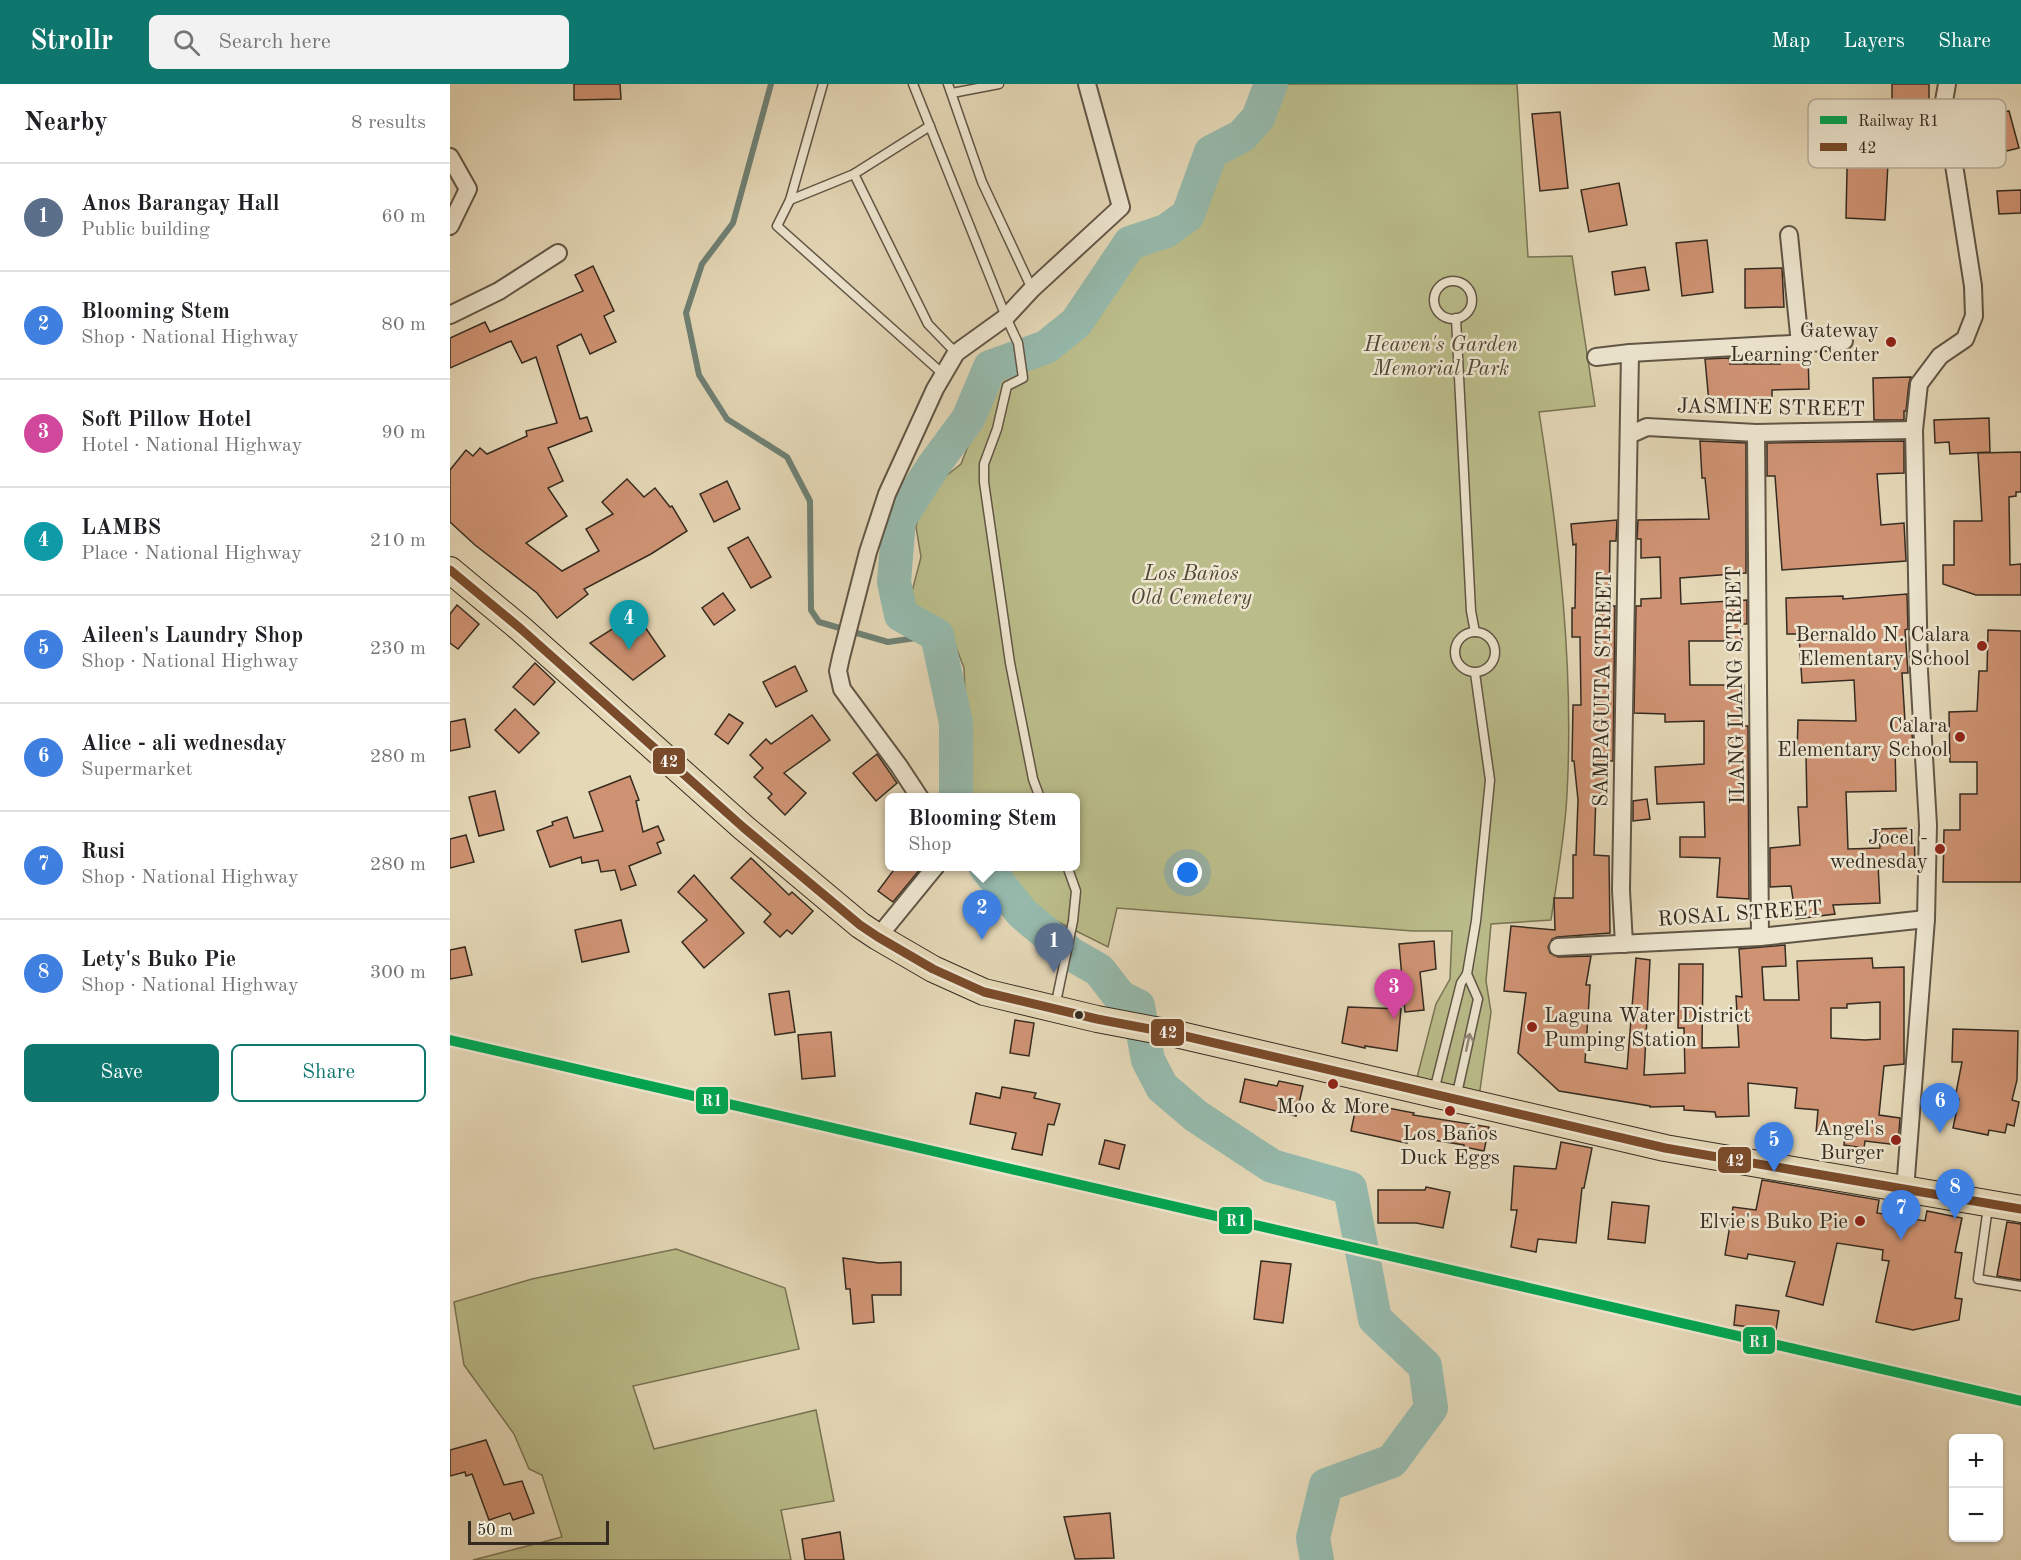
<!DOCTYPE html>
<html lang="en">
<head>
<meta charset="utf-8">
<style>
  body { margin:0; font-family:"Old Standard TT",serif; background:#f2f2f2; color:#202124 }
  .controls { position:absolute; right:18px; bottom:18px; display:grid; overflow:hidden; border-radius:9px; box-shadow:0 2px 4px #0004 }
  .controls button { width:54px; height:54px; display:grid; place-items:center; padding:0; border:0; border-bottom:2px solid #e0e0e0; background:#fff; color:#202124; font:30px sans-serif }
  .scale { position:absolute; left:18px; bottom:15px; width:141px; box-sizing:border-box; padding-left:6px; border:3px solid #352b20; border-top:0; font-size:16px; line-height:21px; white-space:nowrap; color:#352b20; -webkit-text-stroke:4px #eee6d0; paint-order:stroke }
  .you { position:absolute; left:738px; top:789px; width:21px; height:21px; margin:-15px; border:4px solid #fff; border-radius:50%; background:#1a73e8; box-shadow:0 0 0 9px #1a73e833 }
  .badge { display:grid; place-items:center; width:39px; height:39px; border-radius:50%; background:#0f766e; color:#fff; font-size:20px; font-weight:700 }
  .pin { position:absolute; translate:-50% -50px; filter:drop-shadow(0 2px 3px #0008) }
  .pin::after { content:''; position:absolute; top:32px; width:21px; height:18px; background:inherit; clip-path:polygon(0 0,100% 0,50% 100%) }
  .popup { position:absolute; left:435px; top:709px; width:195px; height:78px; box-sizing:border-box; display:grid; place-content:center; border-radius:9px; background:#fff; filter:drop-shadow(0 2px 4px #0005); font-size:20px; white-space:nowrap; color:#757577 }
  .popup b { font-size:22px; color:#202124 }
  .popup::after { content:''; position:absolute; left:50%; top:100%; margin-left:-12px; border:12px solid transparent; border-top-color:#fff }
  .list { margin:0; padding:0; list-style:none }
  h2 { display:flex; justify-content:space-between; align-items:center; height:78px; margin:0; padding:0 24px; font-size:26px }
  h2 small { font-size:20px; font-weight:400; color:#757577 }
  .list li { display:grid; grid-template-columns:39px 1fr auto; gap:18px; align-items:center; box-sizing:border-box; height:108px; padding:0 24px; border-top:2px solid #e0e0e0 }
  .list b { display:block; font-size:22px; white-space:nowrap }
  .list p { margin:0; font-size:20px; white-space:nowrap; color:#757577 }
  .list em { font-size:20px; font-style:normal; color:#757577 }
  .actions { display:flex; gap:12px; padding:18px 24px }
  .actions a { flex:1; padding:14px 0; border:2px solid #0f766e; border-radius:9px; text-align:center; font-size:21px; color:#0f766e }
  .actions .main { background:#0f766e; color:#fff }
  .icon { flex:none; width:33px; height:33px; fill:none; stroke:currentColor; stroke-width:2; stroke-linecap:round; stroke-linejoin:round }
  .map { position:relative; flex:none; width:1571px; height:1476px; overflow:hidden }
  header { display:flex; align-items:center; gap:36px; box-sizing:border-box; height:84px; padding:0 30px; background:#0f766e; color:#fff }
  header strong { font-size:28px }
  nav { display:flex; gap:33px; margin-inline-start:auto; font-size:21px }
  .search { width:420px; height:54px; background:#f2f2f2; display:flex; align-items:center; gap:15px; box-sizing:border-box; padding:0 21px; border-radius:9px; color:#757577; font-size:22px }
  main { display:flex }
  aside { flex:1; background:#fff }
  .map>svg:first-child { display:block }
  .green { fill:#babd8a; stroke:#787455; stroke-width:1.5 }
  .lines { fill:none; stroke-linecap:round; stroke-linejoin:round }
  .stream { stroke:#6f8175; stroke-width:6 }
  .river { stroke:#96baad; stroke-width:34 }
  .building { fill:#cf9373; stroke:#352b20; stroke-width:1.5; fill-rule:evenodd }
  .service-casing { stroke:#615646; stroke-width:11 }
  .minor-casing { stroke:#615646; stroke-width:20 }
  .primary-casing { stroke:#352b20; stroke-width:28 }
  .service { stroke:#eee6d0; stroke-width:8 }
  .minor { stroke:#eee6d0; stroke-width:16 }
  .primary { stroke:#e5d8b7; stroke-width:26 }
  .bus-1-casing { stroke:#eee6d0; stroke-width:14 }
  .bus-1 { stroke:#7a4b2a; stroke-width:9 }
  .rail-1-casing { stroke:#eee6d0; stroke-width:15 }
  .rail-1 { stroke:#00a651; stroke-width:10 }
  .oneway { stroke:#928878 }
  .poi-dot { fill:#8f2418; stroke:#eee6d0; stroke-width:2 }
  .bus-dot { fill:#352b20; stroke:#eee6d0; stroke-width:2 }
  .labels { text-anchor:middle; stroke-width:5; stroke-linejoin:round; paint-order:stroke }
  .poi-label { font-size:21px; fill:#352b20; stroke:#eee6d0; text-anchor:end }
  .park-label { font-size:21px; font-style:italic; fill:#504835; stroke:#eee6d0 }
  .street-label { font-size:21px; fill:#352b20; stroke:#eee6d0 }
  .key { fill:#eee6d0; stroke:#b6ae9b; stroke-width:1.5 }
  .key-label { font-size:16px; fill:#352b20 }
  .line-badge { stroke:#eee6d0; stroke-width:2 }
  .badge-label { font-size:16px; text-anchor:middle; font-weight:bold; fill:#fff }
</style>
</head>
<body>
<header>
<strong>Strollr</strong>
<div class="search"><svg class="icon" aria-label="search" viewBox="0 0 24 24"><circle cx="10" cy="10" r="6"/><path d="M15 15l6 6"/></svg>Search here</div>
<nav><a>Map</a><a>Layers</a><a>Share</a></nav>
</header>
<main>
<aside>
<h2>Nearby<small>8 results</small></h2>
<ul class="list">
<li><span class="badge" style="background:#5c6f8a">1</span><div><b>Anos Barangay Hall</b><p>Public building</p></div><em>60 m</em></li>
<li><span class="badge" style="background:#3f7fe0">2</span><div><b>Blooming Stem</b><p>Shop · National Highway</p></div><em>80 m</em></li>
<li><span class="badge" style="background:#d1479c">3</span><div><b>Soft Pillow Hotel</b><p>Hotel · National Highway</p></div><em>90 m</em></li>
<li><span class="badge" style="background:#0f9aa8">4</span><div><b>LAMBS</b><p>Place · National Highway</p></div><em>210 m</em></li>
<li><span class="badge" style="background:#3f7fe0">5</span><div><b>Aileen's Laundry Shop</b><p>Shop · National Highway</p></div><em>230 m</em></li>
<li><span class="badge" style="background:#3f7fe0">6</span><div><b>Alice - ali wednesday</b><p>Supermarket</p></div><em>280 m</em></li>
<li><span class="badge" style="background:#3f7fe0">7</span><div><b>Rusi</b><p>Shop · National Highway</p></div><em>280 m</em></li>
<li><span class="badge" style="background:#3f7fe0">8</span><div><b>Lety's Buko Pie</b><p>Shop · National Highway</p></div><em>300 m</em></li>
</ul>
<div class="actions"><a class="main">Save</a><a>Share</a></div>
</aside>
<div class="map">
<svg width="1571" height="1476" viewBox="0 0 1571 1476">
  <rect width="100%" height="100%" fill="#e5d8b7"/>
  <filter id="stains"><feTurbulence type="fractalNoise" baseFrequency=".00333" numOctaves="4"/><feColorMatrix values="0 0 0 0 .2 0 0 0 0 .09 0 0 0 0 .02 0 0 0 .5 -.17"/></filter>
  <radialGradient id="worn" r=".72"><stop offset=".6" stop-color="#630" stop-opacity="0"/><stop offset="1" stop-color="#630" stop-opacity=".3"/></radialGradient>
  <g class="green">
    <path d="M838 0H1067L1078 173 1122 172 1145 322 1089 328C1109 455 1124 581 1117 710 1115 752 1107 795 1101 836L1041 840 1036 897 1041 928 1028 1020 964 1005 986 920 1000 895 1002 847H963L667 824 658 863 580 824 556 783 625 782V714L519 713 514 584 501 550 458 523 471 473 466 443 473 410 511 380 546 291 617 262 685 166 731 153 769 75 814 44Z"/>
    <polygon points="226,1165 335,1204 349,1265 183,1302 204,1365 366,1326 384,1417 331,1426 341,1476 23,1476 112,1453 92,1391 79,1385 64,1350 14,1281 4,1218 82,1195"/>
  </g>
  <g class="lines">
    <polyline class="stream" points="321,0 283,139 252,180 236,229 249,291 277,335 337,373 360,417 361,526 369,538 438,558 487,551"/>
    <g class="river">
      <polyline points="506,714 506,639 487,551 451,531 444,498 449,436 484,381 518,335 540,283 596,263 626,239 680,159 716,147 738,131 761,68 792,52 808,34 821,0"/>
      <polyline points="535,782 572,829 621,870 649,886 670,913 688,922 698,976 712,1003 746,1032 822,1082 900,1104 925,1235 975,1282 981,1324 942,1377 876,1401 863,1454 867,1476"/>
    </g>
  </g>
  <g class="building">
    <polygon points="124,0 170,0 171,15 124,16"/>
    <polygon points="1442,0 1479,0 1479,44 1485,42 1485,79 1438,79 1435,136 1396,134 1398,38 1442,38"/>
    <polygon points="1559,27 1569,64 1516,77 1508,38"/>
    <polygon points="1110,28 1118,104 1090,107 1082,30"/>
    <polygon points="1169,99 1177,141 1139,148 1131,106"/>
    <polygon points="1571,106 1571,129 1549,130 1547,107"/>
    <polygon points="1257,156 1263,208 1232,212 1226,159"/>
    <polygon points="143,182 164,227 154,232 166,258 140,270 131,250 107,262 130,335 137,333 142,347 98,364 113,397 98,404 117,432 76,459 112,487 149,467 136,445 163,430 152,418 177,395 194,413 205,404 220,423 222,422 237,447 201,470 134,505 138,510 107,534 87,509 25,461 0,438 0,386 16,366 23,372 30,364 37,370 77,352 76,347 107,339 86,273 72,279 61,257 0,284 0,254 35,238 40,248 133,207 125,191"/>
    <polygon points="1195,183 1199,206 1165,211 1162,188"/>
    <polygon points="1332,184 1334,223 1295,224 1295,185"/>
    <polygon points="1358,270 1359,305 1322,306 1322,319 1299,319 1299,316 1259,319 1255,275 1279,274 1280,280 1330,280 1329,271"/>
    <polygon points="1461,293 1459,299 1456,327 1454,327 1454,336 1424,336 1423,294"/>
    <polygon points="1539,334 1540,368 1500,370 1499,358 1485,359 1484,336"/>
    <polygon points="1250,357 1296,359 1296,489 1230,494 1231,520 1297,516 1297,540 1292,540 1292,557 1239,557 1240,601 1294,601 1294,642 1298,642 1299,815 1267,813 1270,774 1230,773 1230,753 1255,753 1254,718 1207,720 1205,683 1254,680 1254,637 1215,638 1215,630 1184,629 1186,522 1191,522 1191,515 1211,514 1210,473 1191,474 1191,455 1187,455 1188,436 1259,435 1255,394 1252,394"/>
    <polygon points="1454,357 1454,389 1427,390 1431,441 1454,439 1456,477 1332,486 1325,392 1317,392 1317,359"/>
    <polygon points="1571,368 1571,408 1566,408 1566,412 1559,413 1560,481 1571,480 1571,511 1526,511 1493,500 1493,481 1504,481 1504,437 1532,437 1528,369"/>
    <polygon points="277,397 290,425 264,438 250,410"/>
    <path d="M1167 436 1166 457H1160L1159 522H1165L1163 677H1155L1159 709 1146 710 1144 771 1159 772 1160 849 1107 853 1102 855 1098 863 1100 869 1108 873 1141 872 1136 901H1140L1135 978 1177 985 1186 874 1200 876 1194 991 1235 989 1234 944H1228L1229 880H1253L1252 964 1289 963 1286 912 1292 913 1289 865 1335 861 1336 882 1312 883 1314 916H1349L1347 877 1422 874 1423 884 1454 883V980L1434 982 1429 1031 1450 1034 1448 1061 1415 1057 1414 1064 1394 1061 1395 1052 1366 1049 1368 1026 1345 1024 1347 1004 1298 999 1299 1032 1266 1033 1265 1028 1234 1026V1022L1200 1023V1022L1109 1007 1068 969 1076 909 1054 907 1061 842 1105 846 1104 814H1123V771H1126L1128 716 1124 677H1122L1123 621H1131L1130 553H1122V524H1125L1126 460 1123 461 1121 440ZM1430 918V955L1415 956 1381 954V924H1397V920Z"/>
    <polygon points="298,453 321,493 301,504 278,464"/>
    <polygon points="273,509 285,526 264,541 252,524"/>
    <polygon points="1457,510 1458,545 1455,546 1458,589 1452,589 1455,637 1461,637 1463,662 1445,662 1446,707 1396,708 1398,765 1430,764 1429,745 1464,744 1465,779 1428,780 1430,819 1383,821 1385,830 1346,835 1341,802 1320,803 1320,764 1350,761 1348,723 1357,723 1356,671 1347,671 1348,636 1406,637 1404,596 1352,599 1349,550 1337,550 1336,514 1393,512 1393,515"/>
    <polygon points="7,521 29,540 8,565 0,559 0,530"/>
    <polygon points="186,530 215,572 183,596 140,559"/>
    <polygon points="1538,546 1571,547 1571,798 1493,798 1494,746 1510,746 1510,710 1527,710 1527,678 1500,678 1499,628 1527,627 1529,587 1537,587"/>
    <polygon points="85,579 105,598 84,621 63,603"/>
    <polygon points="345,582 357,607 326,623 313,598"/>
    <polygon points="65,625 89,649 69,669 45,646"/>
    <polygon points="279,630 293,639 278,660 265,650"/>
    <polygon points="362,631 380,656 334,689 356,709 335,731 318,714 322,710 304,693 313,684 300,671 316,655 321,660"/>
    <polygon points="15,635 20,663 0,667 0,638"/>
    <polygon points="427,670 447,699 426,717 403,689"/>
    <polygon points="180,692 189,716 186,717 193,748 208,742 214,756 207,759 211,769 179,782 186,801 171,806 165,786 151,788 148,776 132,779 131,773 100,783 87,747 103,741 102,738 117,733 124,754 153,747 139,708"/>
    <polygon points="45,707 54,746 29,752 19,713"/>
    <polygon points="1197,715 1200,735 1183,737 1183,717"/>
    <polygon points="16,751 24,778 0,784 0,755"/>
    <polygon points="301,774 339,811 342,808 363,827 342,850 337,846 330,853 314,838 321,830 281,794"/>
    <polygon points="446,783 472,783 443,818 428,807"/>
    <polygon points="244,791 294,849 254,884 232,858 257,836 228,808"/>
    <polygon points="171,836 179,868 132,878 125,846"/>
    <polygon points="984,857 986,885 970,888 974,926 955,928 949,860"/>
    <polygon points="15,863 22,891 0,895 0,866"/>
    <polygon points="339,907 345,948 325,951 319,910"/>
    <polygon points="898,923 951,925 947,967 915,962 915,964 892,959"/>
    <polygon points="565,936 584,939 579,972 560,969"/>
    <polygon points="1503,945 1568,947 1567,996 1562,1016 1569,1018 1564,1042 1557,1040 1555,1049 1539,1046 1538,1051 1503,1044 1509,1015 1505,1014 1512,978 1502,978"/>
    <polygon points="381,948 385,992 352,995 348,951"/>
    <polygon points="795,995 827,1002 829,997 853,1002 846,1032 790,1018"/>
    <polygon points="552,1003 586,1009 584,1014 610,1020 604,1041 598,1040 592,1071 562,1065 566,1049 520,1040 526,1009 550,1014"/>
    <polygon points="907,1018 964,1029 963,1031 1039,1043 1034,1067 1014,1063 1014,1061 958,1052 957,1059 901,1047"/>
    <polygon points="655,1056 675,1061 669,1085 649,1080"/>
    <polygon points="1111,1058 1142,1064 1134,1104 1132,1104 1126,1159 1088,1155 1086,1168 1061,1163 1067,1126 1061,1126 1064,1082 1106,1085"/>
    <polygon points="1312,1096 1429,1116 1427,1129 1475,1137 1477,1127 1512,1134 1505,1168 1512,1169 1505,1214 1512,1215 1509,1236 1463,1246 1426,1238 1439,1177 1432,1176 1433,1166 1387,1159 1373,1221 1336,1212 1345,1178 1298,1170 1297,1175 1275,1171 1283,1123 1306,1126"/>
    <polygon points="976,1103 1000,1108 993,1144 966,1139 928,1139 928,1106 975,1106"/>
    <polygon points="1162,1118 1199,1122 1195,1159 1158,1155"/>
    <polygon points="1557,1138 1571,1140 1571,1196 1547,1192"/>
    <polygon points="393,1174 429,1179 451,1178 451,1211 422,1211 424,1238 403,1240 400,1205 396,1205"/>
    <polygon points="811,1177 841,1180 833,1239 804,1235"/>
    <polygon points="1286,1221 1329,1227 1326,1246 1284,1241"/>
    <polygon points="36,1356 54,1401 72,1397 84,1429 63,1436 60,1429 39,1436 22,1390 16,1392 15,1388 0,1392 0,1366"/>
    <polygon points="660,1429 664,1474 625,1475 614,1433"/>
    <polygon points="390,1448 394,1476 355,1476 352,1455"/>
  </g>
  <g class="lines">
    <g class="service-casing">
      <g id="service">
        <polyline points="373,0 340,116 327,142 493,290"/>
        <polyline points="463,0 556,233 568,259 573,294 557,302 547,345 534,380 534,398 560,579 583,695 590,714"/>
        <polyline points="498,0 532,98 582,205"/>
        <polyline points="502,9 549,0"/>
        <polyline points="404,90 478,240 506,269"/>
        <polyline points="340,116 404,90 480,42"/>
        <circle cx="1003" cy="216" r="19"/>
        <polyline points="1006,234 1021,527 1025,548"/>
        <circle cx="1025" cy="568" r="20"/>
        <polyline points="605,923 623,837 626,807 617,782"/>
        <polyline points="984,1007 1011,899 1017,890 1026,837 1040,696 1025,589"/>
        <polyline points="1006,1014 1028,915 1017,890"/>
        <polyline points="1538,1123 1528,1195 1571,1202"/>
      </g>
    </g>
    <g class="minor-casing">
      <g id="minor">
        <polyline points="0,73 18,105 0,142"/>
        <polyline points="1339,151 1350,260"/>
        <polyline points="0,231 49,207 108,169"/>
        <polyline points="1146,273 1180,269 1394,257"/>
        <polyline points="1306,349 1310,853"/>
        <polyline points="1179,351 1197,343 1306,349 1464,346"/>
        <polyline points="470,714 449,682 392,605 388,587 391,573 418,468 437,410 485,305 506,269 556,233 582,205 671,123 637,0"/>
        <polyline points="428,853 486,782"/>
        <polyline points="1174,860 1171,806 1180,269"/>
        <polyline points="1108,863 1310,853 1476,835"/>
        <polyline points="1455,1106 1476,835 1478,741 1469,587 1464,346 1469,300 1490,272 1515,255 1524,232 1523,202 1494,17 1497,0"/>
      </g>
    </g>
    <g class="primary-casing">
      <polyline id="primary" points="0,486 71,545 294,744 410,841 428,853 483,885 534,908 647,935 726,950 1215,1064 1571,1125"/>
    </g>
    <use href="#service" class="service"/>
    <use href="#minor" class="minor"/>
    <use href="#primary" class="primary"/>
    <g class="bus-1-casing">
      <polyline id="bus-1" points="0,486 71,545 294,744 410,841 428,853 483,885 534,908 647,935 726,950 1215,1064 1571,1125"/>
    </g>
    <use href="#bus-1" class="bus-1"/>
    <g class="rail-1-casing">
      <polyline id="rail-1" points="0,956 1571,1317"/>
    </g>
    <use href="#rail-1" class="rail-1"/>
  </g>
  <defs><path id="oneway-shaft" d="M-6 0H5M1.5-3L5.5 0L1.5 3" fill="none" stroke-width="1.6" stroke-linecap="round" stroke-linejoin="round" transform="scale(1.5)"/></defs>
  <use class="oneway" href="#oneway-shaft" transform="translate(1018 958) rotate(-78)"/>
  <g class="poi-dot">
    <circle cx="1441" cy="258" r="6"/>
    <circle cx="1532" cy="562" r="6"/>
    <circle cx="1510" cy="653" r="6"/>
    <circle cx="1490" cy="765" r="6"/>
    <circle cx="1082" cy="943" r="6"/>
    <circle cx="883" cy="1000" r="6"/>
    <circle cx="1000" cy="1027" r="6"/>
    <circle cx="1446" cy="1056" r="6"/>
    <circle cx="1410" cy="1137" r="6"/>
  </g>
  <circle class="bus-dot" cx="629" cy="931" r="5"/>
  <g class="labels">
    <g class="poi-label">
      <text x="1429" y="253">Gateway<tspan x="1429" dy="24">Learning Center</tspan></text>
      <text x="1520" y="557">Bernaldo N. Calara<tspan x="1520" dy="24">Elementary School</tspan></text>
      <text x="1498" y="648">Calara<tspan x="1498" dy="24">Elementary School</tspan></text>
      <text x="1478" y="760">Jocel -<tspan x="1478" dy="24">wednesday</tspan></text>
      <text x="1094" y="938" text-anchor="start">Laguna Water District<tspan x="1094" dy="24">Pumping Station</tspan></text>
      <text x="883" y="1029" text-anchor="middle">Moo &amp; More</text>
      <text x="1434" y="1051">Angel's<tspan x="1434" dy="24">Burger</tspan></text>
      <text x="1000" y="1056" text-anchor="middle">Los Baños<tspan x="1000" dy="24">Duck Eggs</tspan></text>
      <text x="1398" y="1144">Elvie's Buko Pie</text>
    </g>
    <g class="park-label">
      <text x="991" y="267">Heaven's Garden<tspan x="991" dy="24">Memorial Park</tspan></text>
      <text x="741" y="496">Los Baños<tspan x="741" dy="24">Old Cemetery</tspan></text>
    </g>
    <g class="street-label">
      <text transform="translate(1321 323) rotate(1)" y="7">JASMINE STREET</text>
      <text transform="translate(1285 601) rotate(-91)" y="7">ILANG ILANG STREET</text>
      <text transform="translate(1152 605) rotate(-89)" y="7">SAMPAGUITA STREET</text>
      <text transform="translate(1290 829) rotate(-4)" y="7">ROSAL STREET</text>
    </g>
  </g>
  <rect x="1358" y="15" width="198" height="69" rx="9" class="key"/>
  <rect x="1370" y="32" width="27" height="8" fill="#00a651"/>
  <rect x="1370" y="59" width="27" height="8" fill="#7a4b2a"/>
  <g class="key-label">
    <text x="1408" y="42">Railway R1</text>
    <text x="1408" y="69">42</text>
  </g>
  <g class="line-badge">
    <rect x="202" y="663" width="34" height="28" rx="6" fill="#7a4b2a"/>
    <rect x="700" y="934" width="35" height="29" rx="6" fill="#7a4b2a"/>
    <rect x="245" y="1002" width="34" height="29" rx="6" fill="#00a651"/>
    <rect x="1267" y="1062" width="35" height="28" rx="6" fill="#7a4b2a"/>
    <rect x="768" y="1122" width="35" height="29" rx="6" fill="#00a651"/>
    <rect x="1292" y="1242" width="34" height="29" rx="6" fill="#00a651"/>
  </g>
  <g class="badge-label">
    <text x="219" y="683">42</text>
    <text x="718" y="954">42</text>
    <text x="262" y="1022">R1</text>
    <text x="1285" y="1082">42</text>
    <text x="786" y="1142">R1</text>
    <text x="1309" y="1263">R1</text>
  </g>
  <rect width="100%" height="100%" filter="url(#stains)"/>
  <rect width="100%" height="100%" fill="url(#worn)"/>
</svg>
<div class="controls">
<button>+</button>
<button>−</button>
</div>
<div class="scale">50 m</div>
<div class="you"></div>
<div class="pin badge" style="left:604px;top:889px;background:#5c6f8a">1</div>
<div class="pin badge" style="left:532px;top:856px;background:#3f7fe0">2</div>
<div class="popup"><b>Blooming Stem</b>Shop</div>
<div class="pin badge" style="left:944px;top:935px;background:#d1479c">3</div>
<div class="pin badge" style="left:179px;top:566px;background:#0f9aa8">4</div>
<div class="pin badge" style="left:1324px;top:1088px;background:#3f7fe0">5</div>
<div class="pin badge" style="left:1490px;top:1049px;background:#3f7fe0">6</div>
<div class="pin badge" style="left:1451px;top:1156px;background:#3f7fe0">7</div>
<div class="pin badge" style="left:1505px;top:1135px;background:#3f7fe0">8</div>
</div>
</main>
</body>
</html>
